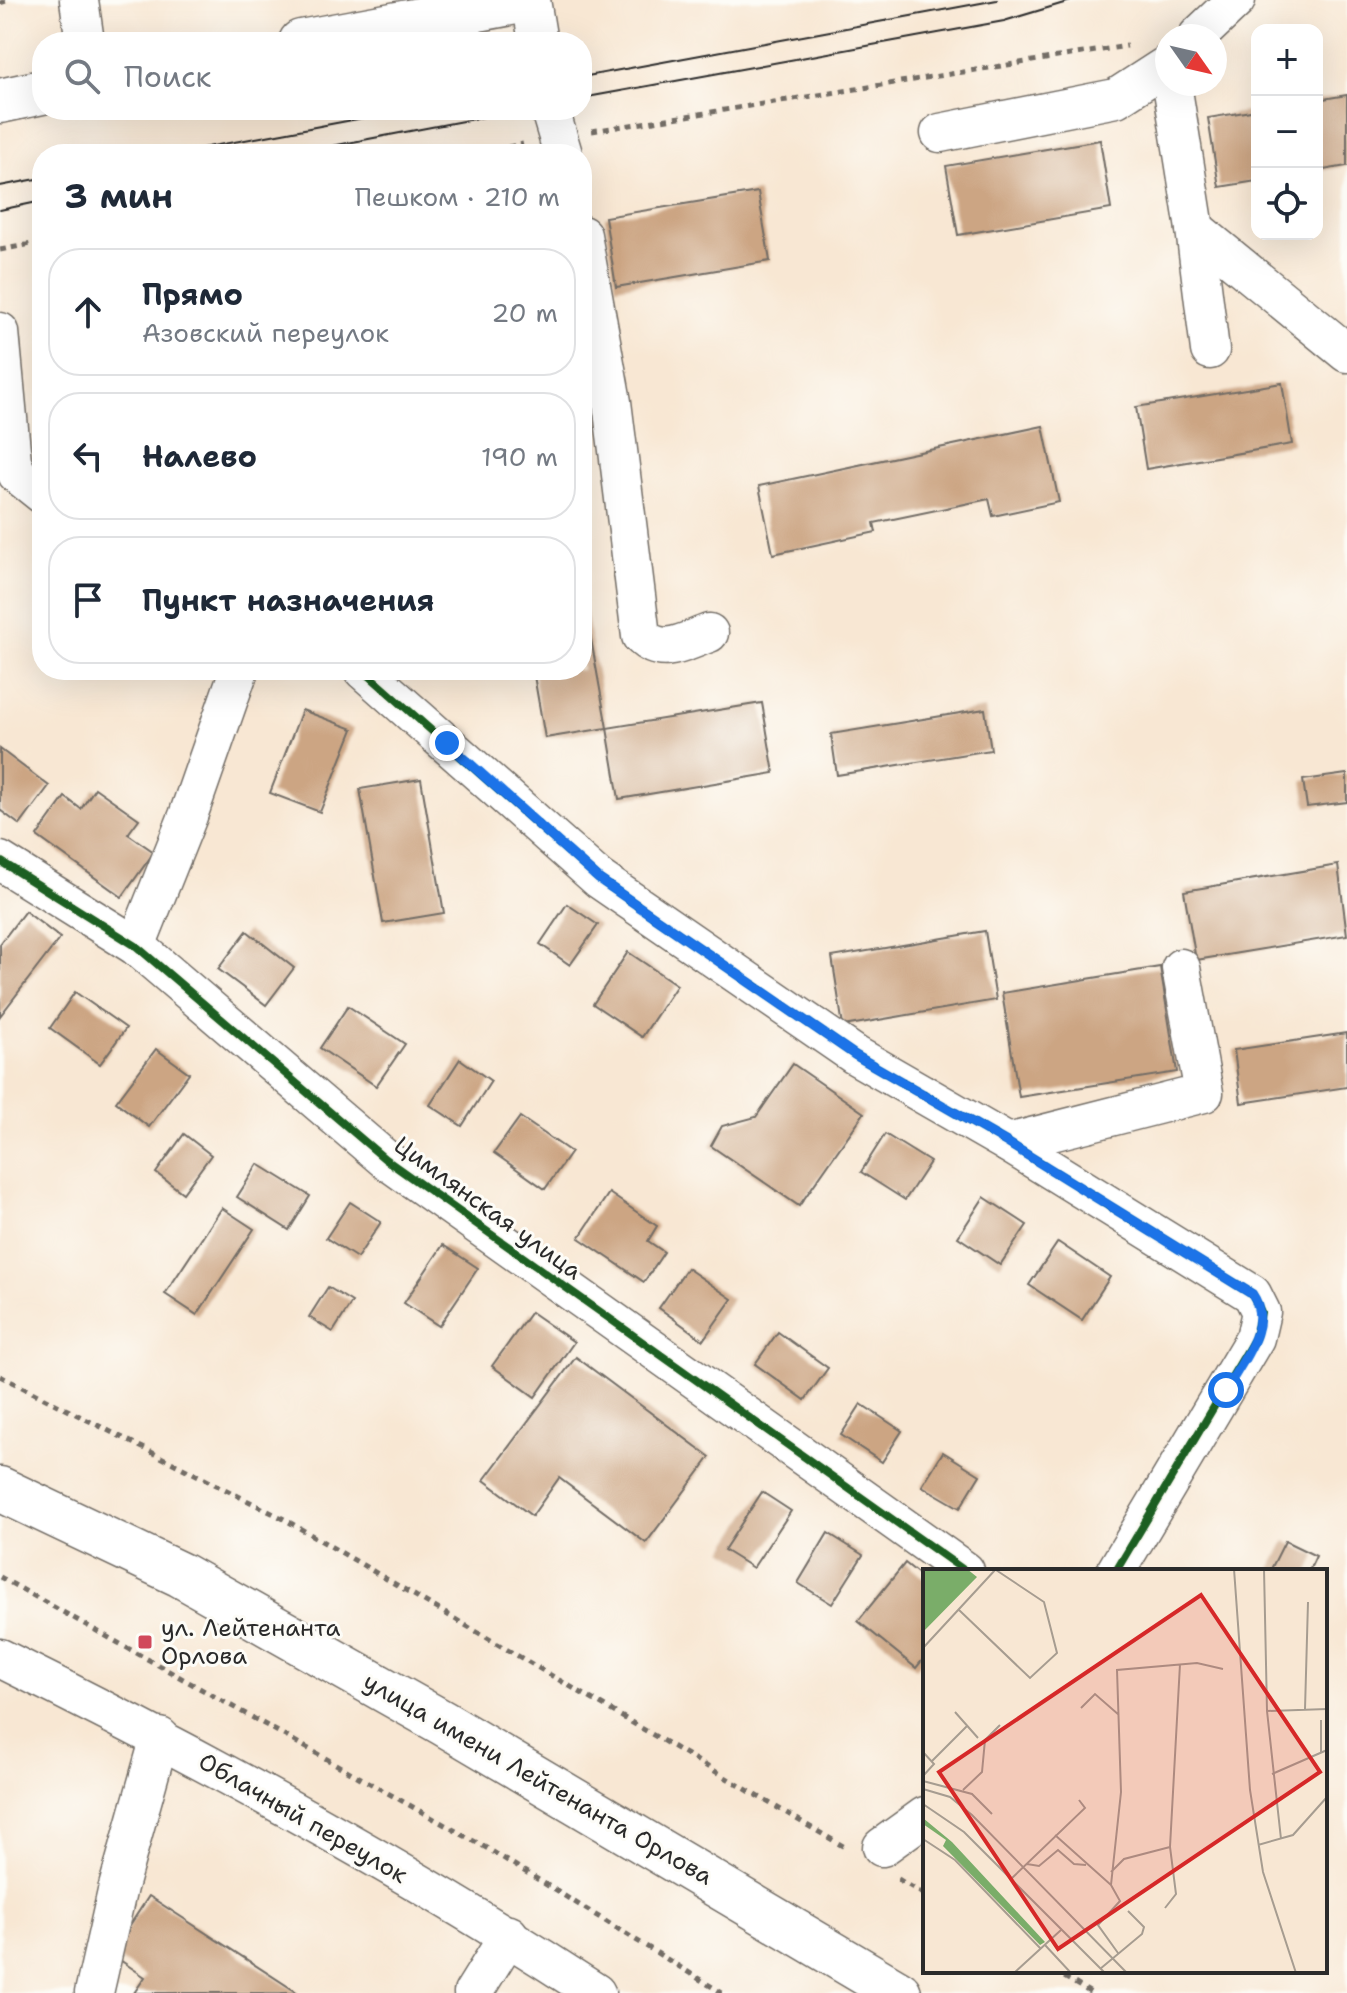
<!DOCTYPE html>
<html lang="ru">
<head>
<meta charset="utf-8">
<style>
  body { margin:0; font-family:"Shantell Sans",sans-serif; background:#f6f6f7; color:#1f2937 }
  .controls { position:absolute; right:24px; top:24px; display:grid; overflow:hidden; border-radius:16px; box-shadow:0 8px 32px #0002 }
  .controls button { width:72px; height:72px; display:grid; place-items:center; padding:0; border:0; border-bottom:2px solid #e0e1e3; background:#fff; color:#1f2937; font:40px sans-serif }
  .compass { position:absolute; left:1155px; top:24px; width:72px; height:72px; border-radius:50%; background:#fff; box-shadow:0 8px 32px #0002; rotate:124deg }
  .stop { position:absolute; width:24px; height:24px; margin:-18px; border:6px solid #1a73e8; border-radius:50%; background:#fff }
  .stop.end { background:#1a73e8; border-color:#fff; box-shadow:0 2px 8px #0008 }
  .list { margin:0; padding:0; list-style:none }
  h2 { display:flex; justify-content:space-between; align-items:center; height:104px; margin:0; padding:0 32px; font-size:34px }
  h2 small { font-size:26px; font-weight:400; color:#747a83 }
  .list li { display:grid; grid-template-columns:52px 1fr auto; gap:24px; align-items:center; box-sizing:border-box; height:128px; margin:0 16px 16px; padding:0 16px; border:2px solid #e0e1e3; border-radius:32px }
  .list b { display:block; font-size:30px; white-space:nowrap }
  .list p { margin:0; font-size:26px; white-space:nowrap; color:#747a83 }
  .list em { font-size:26px; font-style:normal; color:#747a83 }
  .icon { flex:none; width:44px; height:44px; fill:none; stroke:currentColor; stroke-width:2; stroke-linecap:round; stroke-linejoin:round }
  .map { position:relative; flex:none; width:1347px; height:1993px; overflow:hidden }
  .search { position:absolute; background:#fff; box-shadow:0 8px 32px #0002; left:32px; top:32px; width:560px; height:88px; display:flex; align-items:center; gap:20px; box-sizing:border-box; padding:0 28px; border-radius:32px; color:#747a83; font-size:30px }
  .panel { position:absolute; background:#fff; box-shadow:0 8px 32px #0002; left:32px; top:144px; width:560px; height:536px; border-radius:32px }
  .map>svg:first-child { display:block }
  .building { fill:#cca583 }
  .lines { fill:none; stroke-linecap:round; stroke-linejoin:round }
  .minor-casing { stroke:#736d66; stroke-width:41 }
  .major-casing { stroke:#736d66; stroke-width:47 }
  .path { stroke:#736d66; stroke-width:5; stroke-dasharray:6 6; stroke-linecap:butt }
  .minor { stroke:#fff; stroke-width:38 }
  .major { stroke:#fff; stroke-width:44 }
  .tram { stroke:#2b2b2b; stroke-width:2 }
  .cycleway-casing { stroke:#fdfcf7; stroke-width:13 }
  .cycleway { stroke:#1b5e20; stroke-width:8 }
  .route { stroke:#1a73e8; stroke-width:10 }
  .poi-dot { fill:#d1495b; stroke:#fdfcf7; stroke-width:3 }
  .labels { text-anchor:middle; stroke-width:6; stroke-linejoin:round; paint-order:stroke }
  .street-label { font-size:24px; fill:#2b2b2b; stroke:#fdfcf7 }
  .poi-label { font-size:24px; fill:#2b2b2b; stroke:#fdfcf7; text-anchor:start }
  .inset-road { fill:none; stroke:#a69c90; stroke-width:2 }
  .view { fill:#d62828; fill-opacity:0.15; stroke:#d62828; stroke-width:4 }
  .inset-edge { fill:none; stroke:#2b2b2b; stroke-width:4 }
</style>
</head>
<body>
<div class="map">
<svg width="1347" height="1993" viewBox="0 0 1347 1993">
  <rect width="100%" height="100%" fill="#fdfcf7"/>
  <filter id="ink" filterUnits="userSpaceOnUse"><feTurbulence type="fractalNoise" baseFrequency=".0125" numOctaves="2"/><feDisplacementMap in="SourceGraphic" scale="16" xChannelSelector="R" yChannelSelector="G"/><feConvolveMatrix kernelMatrix="1 2 1 2 8 2 1 2 1" color-interpolation-filters="sRGB"/></filter>
  <filter id="wash" filterUnits="userSpaceOnUse"><feTurbulence type="fractalNoise" baseFrequency=".006" numOctaves="4" result="noise"/><feDisplacementMap in="SourceGraphic" scale="32" xChannelSelector="R" yChannelSelector="G"/><feGaussianBlur stdDeviation="1.8" result="paint"/><feColorMatrix in="noise" values="0 0 0 0 0 0 0 0 0 0 0 0 0 0 0 0 0 1.4 0 .05"/><feComposite in="paint" operator="in"/></filter>
  <g filter="url(#wash)">
    <rect width="100%" height="100%" fill="#f8e7d3"/>
    <g id="blocks">
      <g class="building">
        <polygon points="1347,95 1347,166 1317,171 1317,100"/>
        <polygon points="1257,110 1257,181 1219,187 1208,118"/>
        <polygon points="1100,140 1111,209 958,235 946,166"/>
        <polygon points="758,192 770,261 616,287 605,217"/>
        <polygon points="1282,383 1292,444 1146,469 1136,407"/>
        <polygon points="1043,426 1059,502 993,516 989,499 874,523 876,532 773,554 759,486"/>
        <polygon points="582,589 607,728 545,738 533,670 582,670"/>
        <polygon points="762,703 774,773 619,799 607,728"/>
        <polygon points="985,709 991,750 837,775 831,734"/>
        <polygon points="302,710 353,729 320,812 270,793"/>
        <polygon points="0,749 49,786 20,825 0,810"/>
        <polygon points="1347,774 1347,802 1307,807 1303,780"/>
        <polygon points="421,779 444,913 383,923 360,789"/>
        <polygon points="95,788 139,819 128,834 154,852 122,897 37,836 65,797 81,809"/>
        <polygon points="1338,865 1347,935 1196,960 1184,891"/>
        <polygon points="567,904 598,925 570,965 540,944"/>
        <polygon points="25,911 60,938 0,1016 0,944"/>
        <polygon points="247,931 294,968 266,1005 218,969"/>
        <polygon points="985,931 996,1000 843,1026 832,957"/>
        <polygon points="628,952 677,985 642,1037 593,1004"/>
        <polygon points="1160,967 1177,1072 1019,1097 1002,993"/>
        <polygon points="75,992 126,1028 100,1064 50,1028"/>
        <polygon points="348,1006 405,1044 376,1086 320,1048"/>
        <polygon points="1347,1033 1347,1087 1241,1103 1234,1050"/>
        <polygon points="156,1049 189,1073 149,1127 116,1102"/>
        <polygon points="460,1059 491,1081 462,1126 430,1105"/>
        <polygon points="793,1064 864,1113 799,1206 711,1146 722,1126 756,1117"/>
        <polygon points="520,1117 571,1152 545,1189 494,1153"/>
        <polygon points="184,1134 211,1155 183,1193 156,1173"/>
        <polygon points="885,1134 930,1162 905,1200 861,1172"/>
        <polygon points="258,1164 310,1196 289,1230 237,1197"/>
        <polygon points="609,1193 657,1226 648,1241 664,1252 644,1282 579,1238"/>
        <polygon points="984,1197 1027,1225 1000,1265 958,1237"/>
        <polygon points="350,1202 381,1222 357,1258 326,1238"/>
        <polygon points="222,1208 254,1229 197,1315 165,1294"/>
        <polygon points="1058,1242 1110,1277 1082,1320 1029,1285"/>
        <polygon points="443,1245 478,1268 439,1326 404,1303"/>
        <polygon points="687,1268 732,1299 703,1340 659,1308"/>
        <polygon points="328,1287 352,1302 333,1332 309,1317"/>
        <polygon points="531,1312 574,1342 535,1397 492,1366"/>
        <polygon points="778,1332 828,1368 805,1400 755,1364"/>
        <polygon points="576,1357 710,1457 646,1543 559,1478 532,1516 484,1480"/>
        <polygon points="861,1404 902,1431 882,1462 841,1435"/>
        <polygon points="943,1452 980,1475 960,1508 922,1486"/>
        <polygon points="762,1492 791,1511 753,1568 724,1550"/>
        <polygon points="828,1533 863,1555 832,1604 798,1583"/>
        <polygon points="1285,1541 1316,1556 1309,1571 1270,1571"/>
        <polygon points="905,1563 925,1579 925,1657 916,1668 858,1621"/>
        <polygon points="149,1896 298,1993 134,1993 145,1977 111,1954"/>
      </g>
    </g>
  </g>
  <g filter="url(#ink)">
    <use href="#blocks" fill-opacity="0" stroke="#736d66" stroke-width="2"/>
    <g class="lines">
      <g class="minor-casing">
        <g id="minor">
          <polyline points="79,0 85,42"/>
          <polyline points="531,0 538,42"/>
          <polyline points="1198,36 1236,0"/>
          <polyline points="1172,84 1195,229 1347,353"/>
          <polyline points="550,110 563,154"/>
          <polyline points="940,133 1116,98 1167,65"/>
          <polyline points="1195,229 1210,350"/>
          <path d="M582 235 612 402 641 636C662 657 684 642 709 633"/>
          <polyline points="0,332 12,461 17,474 42,494"/>
          <polyline points="363,670 599,879 855,1055 1008,1143 1252,1294 1261,1312 1255,1338 1116,1571"/>
          <polyline points="0,861 136,946 385,1159 965,1571"/>
          <polyline points="136,946 188,816 239,670"/>
          <polyline points="1008,1143 1204,1093 1181,968"/>
          <path d="M0 1658C205 1759 405 1868 596 1993"/>
          <polyline points="882,1847 925,1816"/>
          <polyline points="94,1993 118,1887 160,1737"/>
          <polyline points="473,1993 509,1935"/>
        </g>
      </g>
      <g class="major-casing">
        <g id="major">
          <polyline points="301,42 527,0"/>
          <polyline points="0,101 42,92"/>
          <polyline points="0,1489 181,1575 443,1723 899,1993"/>
        </g>
      </g>
      <g class="path">
        <polyline points="0,3 9,0"/>
        <polyline points="592,131 1127,46"/>
        <polyline points="473,154 523,144"/>
        <polyline points="0,250 42,242"/>
        <polyline points="0,1376 284,1519 848,1849"/>
        <polyline points="0,1577 490,1850 722,1993"/>
        <polyline points="898,1879 925,1895"/>
        <polyline points="1054,1971 1091,1993"/>
      </g>
      <use href="#minor" class="minor"/>
      <use href="#major" class="major"/>
      <g class="tram">
        <polyline points="582,77 997,0"/>
        <polyline points="582,98 1004,21 1074,0"/>
        <polyline points="170,154 406,110"/>
        <polyline points="290,154 520,110"/>
        <polyline points="0,186 42,178"/>
        <polyline points="0,210 42,201"/>
      </g>
      <g class="cycleway-casing">
        <g id="cycleway">
          <polyline points="363,670 599,879 855,1055 1008,1143 1252,1294 1261,1312 1255,1338 1116,1571"/>
          <polyline points="0,861 136,946 385,1159 965,1571"/>
        </g>
      </g>
      <use href="#cycleway" class="cycleway"/>
    </g>
  </g>
  <g class="lines" filter="url(#ink)">
    <path class="route" d="M447 743 599 879 855 1055 1008 1143 1252 1294C1274 1325 1241 1362 1226 1390"/>
  </g>
  <rect class="poi-dot" x="137" y="1634" width="16" height="16" rx="4"/>
  <g class="labels">
    <g class="street-label">
      <text transform="translate(488 1208) rotate(36)" y="8">Цимлянская улица</text>
      <text transform="translate(538 1779) rotate(30)" y="8">улица имени Лейтенанта Орлова</text>
      <text transform="translate(303 1818) rotate(30)" y="8">Облачный переулок</text>
    </g>
    <g class="poi-label">
      <text x="161" y="1636">ул. Лейтенанта<tspan x="161" dy="28">Орлова</tspan></text>
    </g>
  </g>
  <g transform="translate(923 1569)">
    <rect width="404" height="404" fill="#f8e7d3"/>
    <path d="M0 0H44L54 8 0 63ZM0 249 29 273 122 373 117 376 20 277 23 271 0 255Z" fill="#7aad69"/>
    <path class="inset-road" d="M311 0 327 221 340 303 373 404M341 0 344 142 358 270M35 40 107 109 134 84 121 33 73 1M0 79 73 0M158 139 172 125 196 146M382 140 385 33M344 142 404 140M32 143 55 169M398 151V184M0 183 11 195 0 207M9 192 44 157M349 205 404 181M0 212 49 225 69 245M0 220 27 228 49 246 204 404M40 221 59 203 62 171 77 156M0 235 41 263 182 404M132 266 188 316M0 270 32 291 118 380M335 276 370 266 404 228M104 295 116 297 135 281 151 295 163 296M188 303 201 290 247 278M88 310 162 239 156 231M242 339 253 325 247 278 257 95M122 376 148 404M195 384 175 356 197 332 188 316 198 223 194 101 274 94 300 100M177 400 219 365 221 358 205 342M91 404 138 361"/>
    <path class="view" d="M278 26 397 203 135 380 16 203Z"/>
    <rect width="404" height="404" class="inset-edge"/>
  </g>
</svg>
<div class="controls">
<button>+</button>
<button>−</button>
<button><svg class="icon" aria-label="locate" viewBox="0 0 24 24"><circle cx="12" cy="12" r="6"/><path d="M12 2v4M12 18v4M2 12h4M18 12h4"/></svg></button>
</div>
<svg class="compass" viewBox="-18 -18 36 36"><path d="M0-13l5 13h-10z" fill="#e53935"/><path d="M0 13l5-13h-10z" fill="#747a83"/></svg>
<div class="stop" style="left:1226px;top:1390px"></div>
<div class="stop end" style="left:447px;top:743px"></div>
<div class="search"><svg class="icon" aria-label="search" viewBox="0 0 24 24"><circle cx="10" cy="10" r="6"/><path d="M15 15l6 6"/></svg>Поиск</div>
<section class="panel">
<h2>3 мин<small>Пешком · 210 m</small></h2>
<ul class="list">
<li><svg class="icon" aria-label="ahead" viewBox="0 0 24 24"><path d="M12 20V5M6 11l6-6 6 6"/></svg><div><b>Прямо</b><p>Азовский переулок</p></div><em>20 m</em></li>
<li><svg class="icon" aria-label="left" viewBox="0 0 24 24"><path d="M17 20v-9H6M10 6l-5 5 5 5"/></svg><div><b>Налево</b></div><em>190 m</em></li>
<li><svg class="icon" aria-label="arrive" viewBox="0 0 24 24"><path d="M6 21V4h12l-3 4 3 4H6"/></svg><div><b>Пункт назначения</b></div></li>
</ul>
</section>
</div>
</body>
</html>
